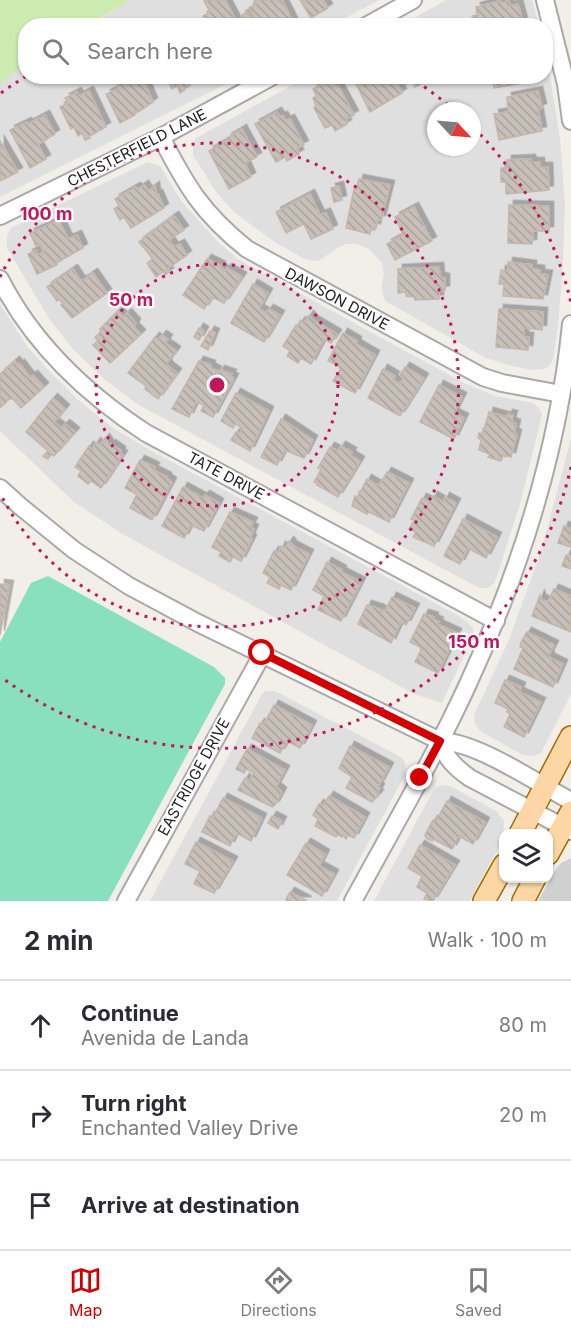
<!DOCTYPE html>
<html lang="en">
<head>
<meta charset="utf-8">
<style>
  body { margin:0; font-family:Inter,sans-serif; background:#f2f2f3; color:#2b2b33 }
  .controls { position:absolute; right:18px; bottom:18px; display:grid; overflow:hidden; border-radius:12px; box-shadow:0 2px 4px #0004 }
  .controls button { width:54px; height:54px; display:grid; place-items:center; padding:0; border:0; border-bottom:2px solid #e1e1e2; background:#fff; color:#2b2b33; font:30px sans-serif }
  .compass { position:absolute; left:427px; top:102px; width:54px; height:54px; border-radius:50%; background:#fff; box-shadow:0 2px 4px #0004; rotate:116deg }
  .stop { position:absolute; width:18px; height:18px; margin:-14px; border:4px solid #d40000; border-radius:50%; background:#fff }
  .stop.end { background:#d40000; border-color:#fff; box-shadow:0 2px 6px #0008 }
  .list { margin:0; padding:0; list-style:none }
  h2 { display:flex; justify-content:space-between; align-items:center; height:78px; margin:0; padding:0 24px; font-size:26px }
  h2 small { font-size:20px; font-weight:400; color:#7c7c81 }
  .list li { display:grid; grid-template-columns:39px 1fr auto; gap:18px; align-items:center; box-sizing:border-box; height:90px; padding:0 24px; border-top:2px solid #e1e1e2 }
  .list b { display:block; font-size:22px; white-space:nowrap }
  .list p { margin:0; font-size:20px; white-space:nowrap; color:#7c7c81 }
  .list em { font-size:20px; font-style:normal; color:#7c7c81 }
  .icon { flex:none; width:33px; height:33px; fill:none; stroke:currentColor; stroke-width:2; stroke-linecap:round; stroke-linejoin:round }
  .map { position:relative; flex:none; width:571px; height:901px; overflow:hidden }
  .search { position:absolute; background:#fff; box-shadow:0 2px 4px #0004; left:18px; right:18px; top:18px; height:66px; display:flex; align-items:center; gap:15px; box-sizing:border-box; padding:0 21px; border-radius:24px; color:#7c7c81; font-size:22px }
  .sheet { height:348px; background:#fff }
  nav { display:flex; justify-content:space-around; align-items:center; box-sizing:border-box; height:84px; border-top:2px solid #e1e1e2; background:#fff; font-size:16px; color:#7c7c81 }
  nav a { display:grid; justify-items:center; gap:3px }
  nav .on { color:#d40000 }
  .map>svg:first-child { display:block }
  .residential { fill:#e0dfdf; fill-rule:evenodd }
  .religious { fill:#d0d0d0 }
  .grass { fill:#cdebb0 }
  .pitch { fill:#88e0be }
  .building { fill:url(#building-back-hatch); stroke:#c4b6ab; stroke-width:1.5; filter:url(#shadow) }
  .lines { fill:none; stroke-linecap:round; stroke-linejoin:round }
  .minor-casing { stroke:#a9a9a9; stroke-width:20 }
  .major-casing { stroke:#a06b00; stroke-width:24 }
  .minor { stroke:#fff; stroke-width:16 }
  .major { stroke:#fcd6a4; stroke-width:21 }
  .route { stroke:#d40000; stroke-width:8 }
  .ring { fill:none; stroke:#c2185b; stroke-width:3; stroke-dasharray:3 6 }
  .labels { text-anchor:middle; stroke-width:4.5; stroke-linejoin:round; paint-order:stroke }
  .street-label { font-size:15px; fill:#222; stroke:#fff }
  .centre { fill:#c2185b; stroke:#fff; stroke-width:3 }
  .ring-label { font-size:18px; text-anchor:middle; font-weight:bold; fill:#c2185b; stroke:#fff; stroke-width:4.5; stroke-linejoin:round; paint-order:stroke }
</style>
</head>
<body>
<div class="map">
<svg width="571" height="901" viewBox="0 0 571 901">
  <defs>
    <pattern id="building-back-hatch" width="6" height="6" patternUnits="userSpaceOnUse" patternTransform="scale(1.5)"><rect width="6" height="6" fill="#c7bfb8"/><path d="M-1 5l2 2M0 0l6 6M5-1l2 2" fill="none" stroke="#aba49e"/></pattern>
    <filter id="shadow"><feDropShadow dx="4.5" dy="-4.5" stdDeviation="0" flood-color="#0004"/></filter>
  </defs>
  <rect width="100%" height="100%" fill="#f2efe9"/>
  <g class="residential">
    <polygon points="131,0 379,0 332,25 87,26"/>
    <polygon points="446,0 532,0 539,25 400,26"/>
    <path d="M546 52 560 138 565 204 563 262 558 327 553 359 549 366 544 369 532 370 508 365 486 358 385 301 381 288 384 274 382 263 370 250 357 244H346L334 250 320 260 314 261 305 259 276 243 234 212 216 192 193 155V145L196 138 307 77 546 76ZM436 111H472V147H436Z"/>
    <polygon points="25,64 26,76 240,77 0,197 0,84"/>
    <polygon points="148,162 160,166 182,202 220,244 239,260 464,383 495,396 533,403 539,408 542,415 520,504 497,576 494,583 488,588 479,588 137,404 103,378 73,349 50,320 7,248 7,237 11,228"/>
    <polygon points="0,304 26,345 51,373 77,399 113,428 150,450 459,616 469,624 474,629 472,638 442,703 414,694 124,535 74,502 0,431"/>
    <polygon points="571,439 571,694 541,753 534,756 523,755 480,731 474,722 475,713 509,640 542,548"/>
    <polygon points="266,691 275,691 399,756 404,760 406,768 405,775 337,901 150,901 262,694"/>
    <polygon points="445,785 452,787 496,811 504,821 503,839 470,901 374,901 433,791 439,786"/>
  </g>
  <polygon class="religious" points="571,858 571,901 538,901 556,869 561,863"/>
  <polygon class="grass" points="0,0 131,0 87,25 26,26 25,64 0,84"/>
  <polygon class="pitch" points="48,576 214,667 225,678 225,684 108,901 0,901 0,642 31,583"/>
  <g class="building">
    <polygon points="206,0 225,0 239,26 209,26 203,16 210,12 204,1"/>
    <polygon points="254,0 282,0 295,26 259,26 249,8 256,4"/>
    <polygon points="300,0 323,0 328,8 311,18"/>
    <polygon points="500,1 500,3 509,1 510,6 518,4 524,26 474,26 472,16 478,15 476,7"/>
    <polygon points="247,12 252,20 246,24 241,16"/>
    <polygon points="114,76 142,76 153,102 140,111 139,109 134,112 135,115 120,123 106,94 117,89 118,86"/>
    <polygon points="162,76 200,76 201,78 184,87 185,90 180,93 177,86 172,89 168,81 165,82"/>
    <polygon points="352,76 372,76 375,82 386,76 394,76 402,93 370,112"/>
    <polygon points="409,76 434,76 415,87"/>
    <polygon points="492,76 534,76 535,81 494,88"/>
    <polygon points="334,78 354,115 346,119 347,124 335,131 332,125 325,128 314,108 316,106 313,98 316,96 313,89"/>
    <polygon points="89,91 106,127 89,136 90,138 85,140 82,133 78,136 74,127 71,129 60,107 68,103 65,98 77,92 79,96"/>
    <polygon points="538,91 542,108 538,109 542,131 499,140 494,114 508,112 507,97"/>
    <polygon points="277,112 280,117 283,116 286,121 290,119 304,145 297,148 299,154 287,161 285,157 276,162 255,124"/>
    <polygon points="45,115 55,134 39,144 37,143 46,159 30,168 10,130 27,122 28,124"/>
    <polygon points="242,129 257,157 245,163 251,177 229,189 209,151 228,140 227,138"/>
    <polygon points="0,141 18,172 0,181"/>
    <polygon points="531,159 531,162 540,162 540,167 548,167 549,190 506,194 506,182 501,182 501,168 507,168 507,160"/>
    <polygon points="359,179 390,185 381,220 378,219 376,228 372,227 370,234 346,228 354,189 356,189"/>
    <polygon points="144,185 148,191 155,186 156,195 158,194 164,208 131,228 124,217 120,220 114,209 119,206 115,199 136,187 138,189"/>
    <polygon points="339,186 342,200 334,202 331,188"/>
    <polygon points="310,194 320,215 326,213 333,229 311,239 304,224 286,233 276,212"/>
    <polygon points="509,205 549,206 549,231 533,231 532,244 508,243"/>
    <polygon points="414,207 432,241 395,260 387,244 403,235 395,217"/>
    <polygon points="174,216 184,230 169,240 174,247 180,244 187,255 167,269 169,272 165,275 164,271 156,277 147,263 153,259 139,242"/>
    <polygon points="59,220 68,239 77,235 83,248 56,263 57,265 37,274 28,254 36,250 38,255 44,252 40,244 36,246 30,233"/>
    <polygon points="207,259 221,266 220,267 225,271 227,268 242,277 224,303 212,297 204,309 183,295"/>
    <polygon points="508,262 532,265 532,269 540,270 540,274 548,275 543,299 503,296 504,284 499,284 501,270 508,271"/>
    <polygon points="439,267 440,277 445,278 445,290 439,291 439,299 415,300 414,297 406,296 406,292 398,293 398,269"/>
    <polygon points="73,269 80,280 83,280 93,273 107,293 72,318 61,305 63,304 59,299 57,301 47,287"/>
    <polygon points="253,284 268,293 259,309 266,313 269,309 280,315 264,342 231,323"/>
    <polygon points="499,309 543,312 542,330 524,328 524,337 529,337 528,350 496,347"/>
    <polygon points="118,311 123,317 127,313 136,323 134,327 141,334 110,363 93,345 98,341 95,337 102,331 100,329"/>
    <polygon points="309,315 313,320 337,334 331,343 324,339 311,364 301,358 298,363 287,356 290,351 283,346 296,325 297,327 301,321 304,323"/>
    <polygon points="199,328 204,331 199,340 194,337"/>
    <polygon points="210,331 215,333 208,350 201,346"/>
    <polygon points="343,333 357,341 356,344 375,355 355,393 333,381 340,370 339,366 328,361"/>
    <polygon points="162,335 168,339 165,343 176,351 167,363 168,366 177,373 158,399 145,389 146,386 128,373 155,337 158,340"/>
    <polygon points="15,361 19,366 20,364 30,377 33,375 44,387 21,408 13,399 9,399 0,408 0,374"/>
    <polygon points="199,361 211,365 210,367 217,371 213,378 205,375 215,380 220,370 232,374 230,376 234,378 213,417 201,411 204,405 196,402 189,417 172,409"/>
    <polygon points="405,367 424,378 400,416 368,398 383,369 395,376 393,380 400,384 404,377 400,375"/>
    <polygon points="439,385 462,397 454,413 464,418 454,439 420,422"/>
    <polygon points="236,393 269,411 250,451 231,440 236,432 239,434 243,428 235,424 233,428 221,421"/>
    <polygon points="53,398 65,409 54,422 62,428 65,424 75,432 54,456 52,454 48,459 43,456 48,451 26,432"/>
    <polygon points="489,412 507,417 508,414 513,415 511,422 516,424 514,433 517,434 511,457 503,455 501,461 488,457 490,454 479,450 481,440 478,438 479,433 483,434"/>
    <polygon points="281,419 313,440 304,458 285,450 277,465 261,457"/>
    <polygon points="105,438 110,446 111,444 121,451 120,453 123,455 101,488 91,481 88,484 78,476 81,471 75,467 89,446 92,449 96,442 100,445"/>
    <polygon points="341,446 352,452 350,455 360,461 338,497 317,485 318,484 314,482 321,470 318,468 330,447 338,451"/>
    <polygon points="140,460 155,467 153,470 167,477 166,478 172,482 152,520 130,508 136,496 136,494 125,488"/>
    <polygon points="387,472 409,483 389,522 369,512 367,514 352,506 355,496 357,498 367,479 377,485 381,483"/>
    <polygon points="183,487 203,498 205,495 219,503 204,531 191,525 184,538 162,526"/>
    <polygon points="433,496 443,502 445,497 456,503 434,546 413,537 416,532 409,529 414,521 411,519 422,498 430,502"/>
    <polygon points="230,512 253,522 250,527 254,529 250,538 252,539 241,561 233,557 230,562 219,556 221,552 212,547"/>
    <polygon points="463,519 497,537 486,558 468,548 460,564 444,556"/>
    <polygon points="564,526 571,529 571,547 558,543"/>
    <polygon points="289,541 293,546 309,554 291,590 281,585 279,589 267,583 270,577 263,573 274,551 278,553 281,546 285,548"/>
    <polygon points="566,555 571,556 571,569 562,566"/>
    <polygon points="327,562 342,570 341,572 361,582 341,621 318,610 324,596 313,590"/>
    <polygon points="0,584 9,585 0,635"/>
    <polygon points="554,589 571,596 571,632 532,616 540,595 541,599 548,602"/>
    <polygon points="392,597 415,608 406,625 401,622 391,643 358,624 367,605 380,609 381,612 382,610 385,611"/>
    <polygon points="424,614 434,617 433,619 439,622 437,624 457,633 438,673 415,662 421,650 420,647 410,642"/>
    <polygon points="527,632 554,645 549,655 550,658 563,664 553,687 514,669 523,648 520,647 521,642"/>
    <polygon points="505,680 521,687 519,692 541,702 524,737 504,727 510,714 507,712 508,709 495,703"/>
    <polygon points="274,705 312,725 300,748 287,741 280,753 252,738 260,723 264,724"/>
    <polygon points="350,746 389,767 378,787 380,788 377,793 379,794 372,802 346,788 352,777 339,768"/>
    <polygon points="247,749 285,770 276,787 282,792 275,805 272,807 238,790 245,778 249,781 254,773 246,769 244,773 236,769"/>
    <polygon points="329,796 365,817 354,838 348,835 346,839 343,835 342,837 337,834 336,837 315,826 318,819 313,815 319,804 323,806"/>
    <polygon points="223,798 262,818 251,841 238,834 235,835 230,846 202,832 210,816 213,817"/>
    <polygon points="447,801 485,822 473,844 459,836 452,849 433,839 432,841 426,838 425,835 433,820 436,821"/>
    <polygon points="272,816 282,821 278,829 268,823"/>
    <polygon points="196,842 233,861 214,893 194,884 200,871 185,864"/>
    <polygon points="306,843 325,854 319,866 334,874 322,896 287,875"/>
    <polygon points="420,845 455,865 433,901 424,899 427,893 417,887 422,876 408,868"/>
    <polygon points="290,892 307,901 287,901 286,899"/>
  </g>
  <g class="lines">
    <g class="minor-casing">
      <g id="minor">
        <polyline points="545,0 566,84 571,121"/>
        <polyline points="366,26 413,0"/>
        <path d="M161 137C187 187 202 213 247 249L483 377 502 383 561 394"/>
        <polyline points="0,216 161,137 273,76"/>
        <path d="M0 279C33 344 85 393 146 433L496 621"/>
        <path d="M0 488 20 506 74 550 129 586 198 623 440 741C478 742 536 783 571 801"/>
        <path d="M440 741C445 758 456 768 470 778L571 831"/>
        <polyline points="126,901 263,653"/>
        <path d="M353 901C392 829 434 758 468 684 520 571 559 448 571 324"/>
      </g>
    </g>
    <g class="major-casing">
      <g id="major">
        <polyline points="520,834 571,737"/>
        <polyline points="548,854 571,812"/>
        <polyline points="484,901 504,865"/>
        <polyline points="523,901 535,878"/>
      </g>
    </g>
    <use href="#minor" class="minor"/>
    <use href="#major" class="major"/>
  </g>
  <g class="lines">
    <polyline class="route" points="262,653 440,741 420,778"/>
  </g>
  <g class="ring">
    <circle cx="217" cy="385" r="121"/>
    <path d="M0 277A242 242 0 1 1 0 493"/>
    <path d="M571 467A363 363 0 0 1 1 677M1 93A363 363 0 0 1 25 77M170 25A363 363 0 0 1 264 25M409 77A363 363 0 0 1 453 109M474 128A363 363 0 0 1 571 303"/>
  </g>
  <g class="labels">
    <g class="street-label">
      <text transform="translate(137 148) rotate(-27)" y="5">CHESTERFIELD LANE</text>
      <text transform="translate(337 299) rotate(28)" y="5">DAWSON DRIVE</text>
      <text transform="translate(226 476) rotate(28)" y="5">TATE DRIVE</text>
      <text transform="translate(194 777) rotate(-61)" y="5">EASTRIDGE DRIVE</text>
    </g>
  </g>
  <circle cx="217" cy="385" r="9" class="centre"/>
  <g class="ring-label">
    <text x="46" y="220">100 m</text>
    <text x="131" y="306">50 m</text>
    <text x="474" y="648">150 m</text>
  </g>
</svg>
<div class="controls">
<button><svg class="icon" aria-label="layers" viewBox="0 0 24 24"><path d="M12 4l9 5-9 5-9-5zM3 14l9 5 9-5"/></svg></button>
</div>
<svg class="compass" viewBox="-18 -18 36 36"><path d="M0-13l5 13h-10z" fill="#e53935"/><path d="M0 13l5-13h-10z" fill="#7c7c81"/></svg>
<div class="stop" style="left:262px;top:653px"></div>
<div class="stop end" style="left:420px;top:778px"></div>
<div class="search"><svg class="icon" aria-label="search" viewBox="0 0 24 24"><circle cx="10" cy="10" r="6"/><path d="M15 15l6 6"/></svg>Search here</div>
</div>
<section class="sheet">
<h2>2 min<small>Walk · 100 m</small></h2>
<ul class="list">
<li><svg class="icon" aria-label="ahead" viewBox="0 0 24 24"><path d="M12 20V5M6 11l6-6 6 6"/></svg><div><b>Continue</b><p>Avenida de Landa</p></div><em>80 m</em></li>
<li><svg class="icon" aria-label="right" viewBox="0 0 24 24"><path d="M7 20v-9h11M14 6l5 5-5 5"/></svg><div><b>Turn right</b><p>Enchanted Valley Drive</p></div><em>20 m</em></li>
<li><svg class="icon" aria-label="arrive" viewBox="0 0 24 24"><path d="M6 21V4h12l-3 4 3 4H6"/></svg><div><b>Arrive at destination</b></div></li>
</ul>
</section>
<nav>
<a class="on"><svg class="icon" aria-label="map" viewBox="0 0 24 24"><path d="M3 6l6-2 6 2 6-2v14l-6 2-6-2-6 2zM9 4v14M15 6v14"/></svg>Map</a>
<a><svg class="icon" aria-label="directions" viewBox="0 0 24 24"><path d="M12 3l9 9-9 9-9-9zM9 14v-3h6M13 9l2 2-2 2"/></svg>Directions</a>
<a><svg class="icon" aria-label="saved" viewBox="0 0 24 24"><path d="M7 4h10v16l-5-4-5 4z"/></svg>Saved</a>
</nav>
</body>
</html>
